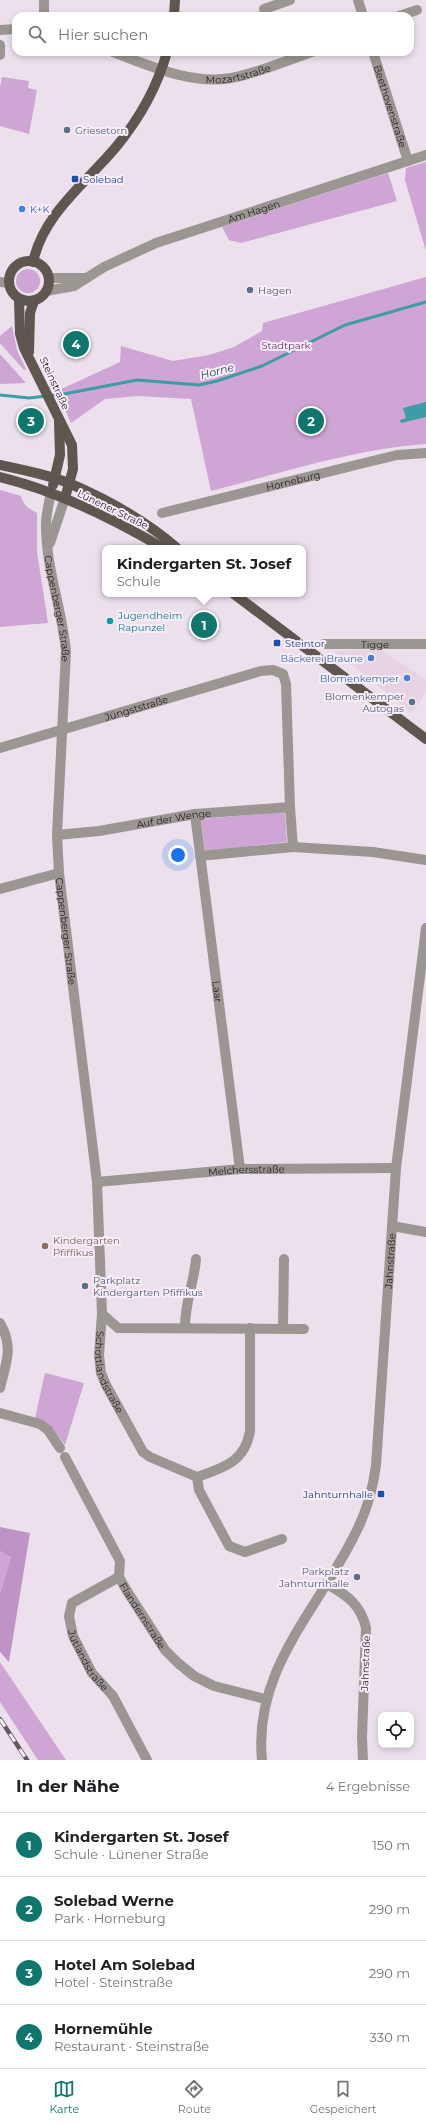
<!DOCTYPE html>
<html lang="de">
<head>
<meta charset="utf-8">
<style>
  body { margin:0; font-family:Montserrat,sans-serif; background:#f2f2f2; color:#202124 }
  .controls { position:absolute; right:12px; bottom:12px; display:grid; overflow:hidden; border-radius:8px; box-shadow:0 2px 6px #0003 }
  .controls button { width:36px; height:36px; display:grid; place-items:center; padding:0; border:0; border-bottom:1px solid #e0e0e0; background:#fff; color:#202124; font:20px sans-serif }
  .you { position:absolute; left:178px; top:855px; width:14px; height:14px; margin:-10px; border:3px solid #fff; border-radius:50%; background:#1a73e8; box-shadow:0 0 0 6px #1a73e833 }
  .badge { display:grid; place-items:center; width:26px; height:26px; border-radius:50%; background:#0f766e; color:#fff; font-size:13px; font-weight:700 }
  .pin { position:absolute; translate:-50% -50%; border:2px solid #fff; box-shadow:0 1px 4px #0006 }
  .popup { position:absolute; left:102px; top:545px; width:204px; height:52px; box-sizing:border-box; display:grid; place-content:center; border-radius:8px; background:#fff; filter:drop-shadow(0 1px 3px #0005); font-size:13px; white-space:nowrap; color:#757577 }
  .popup b { font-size:15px; color:#202124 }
  .popup::after { content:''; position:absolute; left:50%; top:100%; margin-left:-8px; border:8px solid transparent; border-top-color:#fff }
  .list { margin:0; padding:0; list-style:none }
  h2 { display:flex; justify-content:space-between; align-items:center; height:52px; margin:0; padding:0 16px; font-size:17px }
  h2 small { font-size:13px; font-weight:400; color:#757577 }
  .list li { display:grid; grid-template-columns:26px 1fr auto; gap:12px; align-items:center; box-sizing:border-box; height:64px; padding:0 16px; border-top:1px solid #e0e0e0 }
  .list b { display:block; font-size:15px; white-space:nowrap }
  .list p { margin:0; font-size:13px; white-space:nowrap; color:#757577 }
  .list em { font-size:13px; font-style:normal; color:#757577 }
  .icon { flex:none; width:22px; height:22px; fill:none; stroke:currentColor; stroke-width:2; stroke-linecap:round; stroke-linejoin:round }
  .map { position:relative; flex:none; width:426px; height:1760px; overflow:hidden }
  .search { position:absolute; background:#fff; box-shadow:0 2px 6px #0003; left:12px; right:12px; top:12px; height:44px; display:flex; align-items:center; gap:10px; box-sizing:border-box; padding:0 14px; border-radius:12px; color:#757577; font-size:15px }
  .sheet { height:308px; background:#fff }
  nav { display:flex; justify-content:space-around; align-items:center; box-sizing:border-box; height:56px; border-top:1px solid #e0e0e0; background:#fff; font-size:11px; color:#757577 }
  nav a { display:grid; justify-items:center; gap:2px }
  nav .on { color:#0f766e }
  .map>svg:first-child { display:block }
  .commercial { fill:#e8d3e2 }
  .green { fill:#cfa5d5 }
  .forest { fill:#c093c6 }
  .water { fill:#3d9ca6 }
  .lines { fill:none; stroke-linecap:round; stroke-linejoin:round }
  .stream { stroke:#3d9ca6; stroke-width:3 }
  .minor { stroke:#9c9692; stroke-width:10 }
  .major { stroke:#605650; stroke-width:10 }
  .rail-casing { stroke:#615b61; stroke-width:4.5 }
  .rail { stroke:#f8edf9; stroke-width:3; stroke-dasharray:9; stroke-linecap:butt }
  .service-dot { fill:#5c6f8a; stroke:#f8edf9; stroke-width:1.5 }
  .transit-dot { fill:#1a4fb4; stroke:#f8edf9; stroke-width:1.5 }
  .shop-dot { fill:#3f7fe0; stroke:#f8edf9; stroke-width:1.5 }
  .culture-dot { fill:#0f9aa8; stroke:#f8edf9; stroke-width:1.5 }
  .education-dot { fill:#8d6e63; stroke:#f8edf9; stroke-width:1.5 }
  .labels { text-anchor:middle; stroke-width:4; stroke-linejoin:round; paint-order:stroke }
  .street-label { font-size:10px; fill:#221e22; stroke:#f8edf9 }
  .service-label { font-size:10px; fill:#4e5e75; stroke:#f8edf9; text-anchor:start }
  .transit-label { font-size:10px; fill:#164399; stroke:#f8edf9; text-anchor:start }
  .shop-label { font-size:10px; fill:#366cbe; stroke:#f8edf9; text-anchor:end }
  .park-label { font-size:10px; fill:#652e6d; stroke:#f8edf9 }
  .culture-label { font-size:10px; fill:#0d838f; stroke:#f8edf9; text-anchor:start }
  .education-label { font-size:10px; fill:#785e54; stroke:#f8edf9; text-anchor:start }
  .water-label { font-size:11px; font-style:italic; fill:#224c51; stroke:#f8edf9 }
</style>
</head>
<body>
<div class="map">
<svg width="426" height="1760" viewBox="0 0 426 1760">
  <rect width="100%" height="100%" fill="#ebe0ec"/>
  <polygon class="commercial" points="381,649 426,680 426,692 412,713 334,651"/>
  <g class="green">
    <polygon points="2,77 29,81 28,88 37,90 29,134 0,126 0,87"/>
    <polygon points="426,162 426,251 405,180 406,168"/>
    <polygon points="388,173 397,201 241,243 229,240 222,227"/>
    <circle cx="28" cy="281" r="12"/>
    <path d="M426 277V444C353 449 282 473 211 491L191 399 138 396 105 399 71 423 57 391 120 362 121 346 173 361 209 355 234 347 262 331 263 323Z"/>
    <polygon points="12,326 17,350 26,369 24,370 0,343 0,336"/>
    <polygon points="0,354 26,383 0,384"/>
    <path d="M0 490 21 496C23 505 29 509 37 513V552L48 623 0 627Z"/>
    <polygon points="285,812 287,842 205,851 201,819"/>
    <polygon points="45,1373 84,1383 65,1445 52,1428 35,1418"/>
    <polygon points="0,1551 11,1556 0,1593"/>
    <polygon points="0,1662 66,1760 38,1760 0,1702"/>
  </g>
  <polygon class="forest" points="0,1527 30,1533 9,1662 0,1652 0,1593 11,1557 0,1551"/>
  <polygon class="water" points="426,402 426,417 401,423 400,420 406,418 403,408"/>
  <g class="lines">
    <polyline class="stream" points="0,395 29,398 64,394 137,380 199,385 217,381 262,366 345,325 426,302"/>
    <g class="minor">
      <polyline points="358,0 363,16"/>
      <polyline points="264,9 290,0"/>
      <polyline points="44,16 44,0"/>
      <polyline points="399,16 417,10"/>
      <polyline points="0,30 16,29"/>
      <polyline points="0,45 0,55"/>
      <path id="s1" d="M113 52C150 66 192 85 231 78 255 74 288 60 312 52"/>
      <path id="s2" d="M373 52 408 161"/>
      <polyline points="49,278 87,278"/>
      <polyline points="0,282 9,283"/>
      <path id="s3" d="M46 291 74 286 104 267 156 243 426 155"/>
      <path id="s4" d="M51 492C49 504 45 517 46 529 47 571 62 610 66 651L57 835 59 873 97 1182 102 1314 99 1355 101 1373 106 1385 143 1452 150 1457 197 1477C223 1468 245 1462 250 1431V1328"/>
      <path id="s5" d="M162 513 364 463 397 455 426 453"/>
      <polyline points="50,543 65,498"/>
      <path id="s6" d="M324 644H426"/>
      <path id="s7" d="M0 748 261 671 273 670 283 674 286 684 290 807"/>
      <path id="s8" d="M195 814 240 1169"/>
      <path id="s9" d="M57 835 99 831 195 814 290 807 293 847 200 856"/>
      <polyline points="293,847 373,852 426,860"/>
      <polyline points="0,889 59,873"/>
      <path id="s10" d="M97 1182 240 1169 396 1168"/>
      <polyline points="392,1226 426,1232"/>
      <polyline points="102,1314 118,1328 304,1329"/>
      <path d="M0 1323C14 1347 6 1363 0 1388"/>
      <path d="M185 1327C185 1302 194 1283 196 1259"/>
      <polyline points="283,1327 284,1259"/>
      <polyline points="0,1413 40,1424 48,1430 60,1448"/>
      <path id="s11" d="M65 1457 120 1561 119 1577 127 1591 165 1650 178 1663 194 1676 214 1686 265 1699"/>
      <polyline points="197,1477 199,1490 229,1546 245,1552 282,1539"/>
      <path id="s12" d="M119 1577 72 1603 69 1616 73 1636 92 1673 113 1696 147 1760"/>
      <path d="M327 1584C347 1595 361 1605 366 1628L362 1737 363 1760"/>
      <path id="s13" d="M262 1760C253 1669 318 1610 355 1534 366 1513 373 1489 376 1465L396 1168 426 928"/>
    </g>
    <g class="major">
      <polyline points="174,16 175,0"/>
      <circle cx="29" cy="281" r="20"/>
      <path d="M33 262C44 213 85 184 116 147 140 118 157 88 167 52"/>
      <polyline points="19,299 20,334 24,348 72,445 73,469 65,498"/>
      <polyline points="29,352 30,313 34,301"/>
      <path d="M0 465C24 470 49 475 71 484 108 500 147 522 177 548"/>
      <path d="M0 477C58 491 112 518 163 548"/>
      <polyline points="53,485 60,455 59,421"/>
      <polyline points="234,594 426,739"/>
    </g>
    <g class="rail-casing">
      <polyline id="rail" points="0,1719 27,1760"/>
    </g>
    <use href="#rail" class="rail"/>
  </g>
  <g class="service-dot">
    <circle cx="67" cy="130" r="4"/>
    <circle cx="250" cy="290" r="4"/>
    <circle cx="412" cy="702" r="4"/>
    <circle cx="85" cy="1286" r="4"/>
    <circle cx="357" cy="1577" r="4"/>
  </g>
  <g class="transit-dot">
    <rect x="71" y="175" width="8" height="8" rx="2"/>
    <rect x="273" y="639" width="8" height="8" rx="2"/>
    <rect x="377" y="1490" width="8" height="8" rx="2"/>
  </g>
  <g class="shop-dot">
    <circle cx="22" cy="209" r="4"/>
    <circle cx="371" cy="658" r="4"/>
    <circle cx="407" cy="678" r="4"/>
  </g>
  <circle class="culture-dot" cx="110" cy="621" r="4"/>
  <circle class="education-dot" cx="45" cy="1246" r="4"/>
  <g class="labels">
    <g class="street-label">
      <text dy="4" stroke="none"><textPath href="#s1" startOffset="130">Mozartstraße</textPath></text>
      <text dy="4" stroke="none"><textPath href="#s2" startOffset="57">Beethovenstraße</textPath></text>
      <text dy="4" stroke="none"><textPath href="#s3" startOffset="224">Am Hagen</textPath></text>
      <text transform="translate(55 383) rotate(65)" y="4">Steinstraße</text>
      <text dy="4" stroke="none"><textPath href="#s5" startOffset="135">Horneburg</textPath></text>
      <text transform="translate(113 509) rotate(26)" y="4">Lünener Straße</text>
      <text dy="4" stroke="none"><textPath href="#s4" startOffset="118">Cappenberger Straße</textPath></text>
      <text dy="4" stroke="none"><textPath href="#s6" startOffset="51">Tigge</textPath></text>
      <text dy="4" stroke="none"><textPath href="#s7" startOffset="142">Jüngststraße</textPath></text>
      <text dy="4" stroke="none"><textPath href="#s9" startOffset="118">Auf der Wenge</textPath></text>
      <text dy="4" stroke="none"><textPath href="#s4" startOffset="442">Cappenberger Straße</textPath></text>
      <text dy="4" stroke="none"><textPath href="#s8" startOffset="179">Laar</textPath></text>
      <text dy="4" stroke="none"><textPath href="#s10" startOffset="150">Melchersstraße</textPath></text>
      <text dy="4" stroke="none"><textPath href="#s13" startOffset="526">Jahnstraße</textPath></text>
      <text dy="4" stroke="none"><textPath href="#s4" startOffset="887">Schottlandstraße</textPath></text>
      <text dy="4" stroke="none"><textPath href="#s11" startOffset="179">Flandernstraße</textPath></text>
      <text dy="4" stroke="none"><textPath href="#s12" startOffset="116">Jütlandstraße</textPath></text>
      <text transform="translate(365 1663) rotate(-88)" y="4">Jahnstraße</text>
    </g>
    <g class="service-label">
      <text x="75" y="134">Griesetorn</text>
      <text x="258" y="294">Hagen</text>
      <text x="404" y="700" text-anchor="end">Blomenkemper<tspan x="404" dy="12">Autogas</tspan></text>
      <text x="93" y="1284">Parkplatz<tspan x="93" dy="12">Kindergarten Pfiffikus</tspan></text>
      <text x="349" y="1575" text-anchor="end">Parkplatz<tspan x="349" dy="12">Jahnturnhalle</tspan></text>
    </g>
    <g class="transit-label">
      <text x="83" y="183">Solebad</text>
      <text x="285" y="647">Steintor</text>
      <text x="373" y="1498" text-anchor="end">Jahnturnhalle</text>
    </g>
    <g class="shop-label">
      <text x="30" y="213" text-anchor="start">K+K</text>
      <text x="363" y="662">Bäckerei Braune</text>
      <text x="399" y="682">Blomenkemper</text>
    </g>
    <g class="park-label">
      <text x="286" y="349">Stadtpark</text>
    </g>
    <g class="culture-label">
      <text x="118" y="619">Jugendheim<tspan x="118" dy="12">Rapunzel</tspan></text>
    </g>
    <g class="education-label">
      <text x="53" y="1244">Kindergarten<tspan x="53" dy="12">Pfiffikus</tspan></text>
    </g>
    <g class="water-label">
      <text transform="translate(217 371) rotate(-15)" y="4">Horne</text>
    </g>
  </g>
</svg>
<div class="controls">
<button><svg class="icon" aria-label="locate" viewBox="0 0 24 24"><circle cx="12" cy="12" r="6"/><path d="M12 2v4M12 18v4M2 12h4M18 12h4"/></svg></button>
</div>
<div class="you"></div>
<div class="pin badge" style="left:204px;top:625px">1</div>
<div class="popup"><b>Kindergarten St. Josef</b>Schule</div>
<div class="pin badge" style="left:311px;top:421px">2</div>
<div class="pin badge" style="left:31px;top:421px">3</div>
<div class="pin badge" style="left:76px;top:344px">4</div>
<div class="search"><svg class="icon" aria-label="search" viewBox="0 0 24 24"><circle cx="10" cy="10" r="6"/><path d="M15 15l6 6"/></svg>Hier suchen</div>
</div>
<section class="sheet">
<h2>In der Nähe<small>4 Ergebnisse</small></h2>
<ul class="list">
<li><span class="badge">1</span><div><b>Kindergarten St. Josef</b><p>Schule · Lünener Straße</p></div><em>150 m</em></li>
<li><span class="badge">2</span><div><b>Solebad Werne</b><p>Park · Horneburg</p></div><em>290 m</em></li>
<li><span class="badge">3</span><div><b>Hotel Am Solebad</b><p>Hotel · Steinstraße</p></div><em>290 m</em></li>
<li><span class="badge">4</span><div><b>Hornemühle</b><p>Restaurant · Steinstraße</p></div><em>330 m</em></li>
</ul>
</section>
<nav>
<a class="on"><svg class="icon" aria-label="map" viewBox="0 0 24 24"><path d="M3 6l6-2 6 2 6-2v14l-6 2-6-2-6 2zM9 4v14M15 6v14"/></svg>Karte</a>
<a><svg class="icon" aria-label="directions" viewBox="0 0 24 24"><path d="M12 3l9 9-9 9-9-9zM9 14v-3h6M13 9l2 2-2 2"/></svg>Route</a>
<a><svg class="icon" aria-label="saved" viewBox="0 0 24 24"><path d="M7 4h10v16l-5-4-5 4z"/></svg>Gespeichert</a>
</nav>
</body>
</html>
